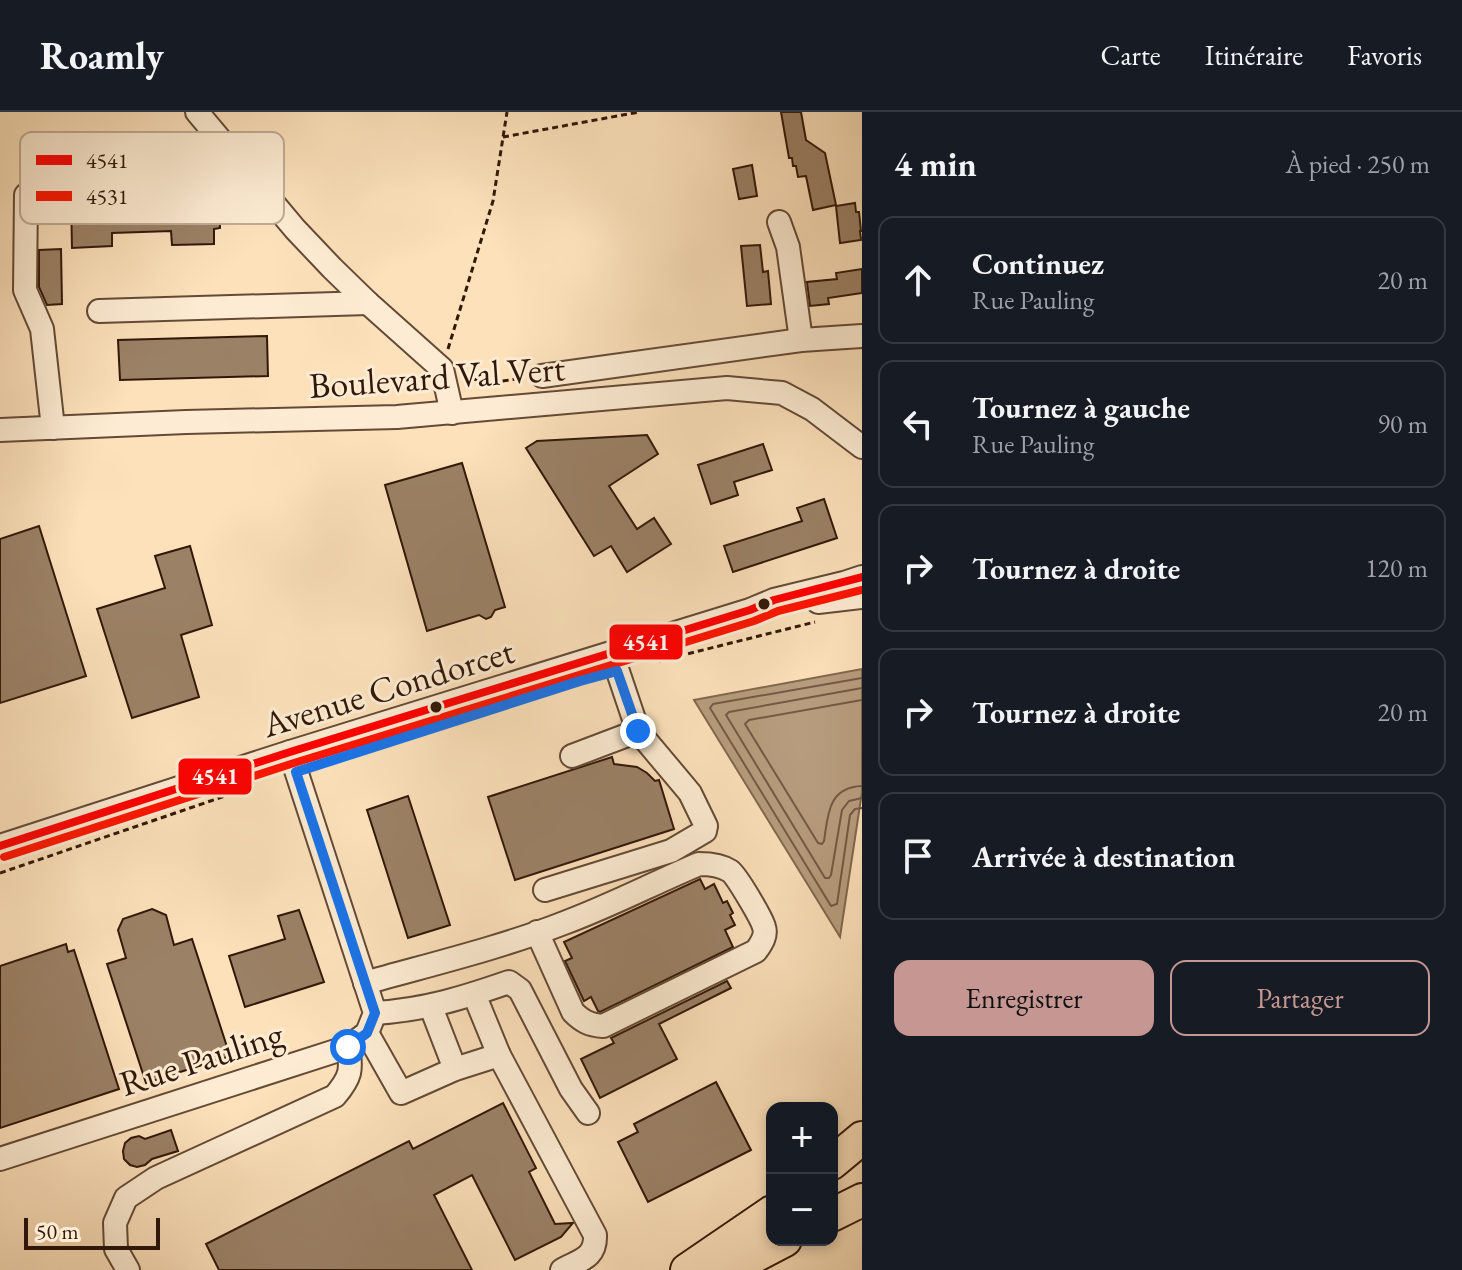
<!DOCTYPE html>
<html lang="fr">
<head>
<meta charset="utf-8">
<style>
  body { margin:0; font-family:"EB Garamond",serif; background:#242831; color:#f1f3f6 }
  .controls { position:absolute; right:24px; bottom:24px; display:grid; overflow:hidden; border-radius:16px; box-shadow:0 4px 12px #0003 }
  .controls button { width:72px; height:72px; display:grid; place-items:center; padding:0; border:0; border-bottom:2px solid #363941; background:#171b24; color:#f1f3f6; font:40px sans-serif }
  .scale { position:absolute; left:24px; bottom:20px; width:136px; box-sizing:border-box; padding-left:8px; border:4px solid #321809; border-top:0; font-size:22px; line-height:28px; white-space:nowrap; color:#321809; -webkit-text-stroke:6px #fdecd3; paint-order:stroke }
  .stop { position:absolute; width:24px; height:24px; margin:-18px; border:6px solid #1a73e8; border-radius:50%; background:#fff }
  .stop.end { background:#1a73e8; border-color:#fff; box-shadow:0 2px 8px #0008 }
  .list { margin:0; padding:0; list-style:none }
  h2 { display:flex; justify-content:space-between; align-items:center; height:104px; margin:0; padding:0 32px; font-size:34px }
  h2 small { font-size:26px; font-weight:400; color:#9ea1a6 }
  .list li { display:grid; grid-template-columns:52px 1fr auto; gap:24px; align-items:center; box-sizing:border-box; height:128px; margin:0 16px 16px; padding:0 16px; border:2px solid #363941; border-radius:16px }
  .list b { display:block; font-size:30px; white-space:nowrap }
  .list p { margin:0; font-size:26px; white-space:nowrap; color:#9ea1a6 }
  .list em { font-size:26px; font-style:normal; color:#9ea1a6 }
  .actions { display:flex; gap:16px; padding:24px 32px }
  .actions a { flex:1; padding:18px 0; border:2px solid #c59692; border-radius:16px; text-align:center; font-size:28px; color:#c59692 }
  .actions .main { background:#c59692; color:#111 }
  .icon { flex:none; width:44px; height:44px; fill:none; stroke:currentColor; stroke-width:2; stroke-linecap:round; stroke-linejoin:round }
  .map { position:relative; flex:none; width:862px; height:1158px; overflow:hidden }
  header { display:flex; align-items:center; gap:48px; box-sizing:border-box; height:112px; padding:0 40px; background:#171b24; border-bottom:2px solid #363941 }
  header strong { font-size:38px }
  nav { display:flex; gap:44px; margin-inline-start:auto; font-size:28px }
  main { display:flex }
  aside { flex:1; background:#171b24 }
  .map>svg:first-child { display:block }
  .water { fill:#b79d7e; stroke:#82684f; stroke-width:2 }
  .lines { fill:none; stroke-linecap:round; stroke-linejoin:round }
  .shore { stroke:#745a44; stroke-width:2 }
  .building { fill:#9b8166; stroke:#321809; stroke-width:2 }
  .minor-casing { stroke:#644a36; stroke-width:26 }
  .highway-casing { stroke:#321809; stroke-width:36 }
  .path { stroke:#321809; stroke-width:3; stroke-dasharray:6 4; stroke-linecap:butt }
  .minor { stroke:#fdecd3; stroke-width:22 }
  .highway { stroke:#fce1bb; stroke-width:32 }
  .bus-1-casing { stroke:#fdecd3; stroke-width:14 }
  .bus-2-casing { stroke:#fdecd3; stroke-width:14 }
  .bus-1 { stroke:#f00; stroke-width:8 }
  .bus-2 { stroke:#ff1400; stroke-width:8 }
  .route { stroke:#1a73e8; stroke-width:10 }
  .bus-dot { fill:#321809; stroke:#fdecd3; stroke-width:3 }
  .labels { text-anchor:middle; stroke-width:6; stroke-linejoin:round; paint-order:stroke }
  .street-label { font-size:36px; fill:#321809; stroke:#fdecd3 }
  .key { fill:#fdecd3; stroke:#c0ac96; stroke-width:2 }
  .key-label { font-size:22px; fill:#321809 }
  .line-badge { stroke:#fdecd3; stroke-width:3 }
  .badge-label { font-size:22px; text-anchor:middle; font-weight:bold; fill:#fff }
</style>
</head>
<body>
<header>
<strong>Roamly</strong>
<nav><a>Carte</a><a>Itinéraire</a><a>Favoris</a></nav>
</header>
<main>
<div class="map">
<svg width="862" height="1158" viewBox="0 0 862 1158">
  <rect width="100%" height="100%" fill="#fce1bb"/>
  <filter id="stains"><feTurbulence type="fractalNoise" baseFrequency=".0025" numOctaves="4"/><feColorMatrix values="0 0 0 0 .2 0 0 0 0 .09 0 0 0 0 .02 0 0 0 .5 -.17"/></filter>
  <radialGradient id="worn" r=".72"><stop offset=".6" stop-color="#630" stop-opacity="0"/><stop offset="1" stop-color="#630" stop-opacity=".3"/></radialGradient>
  <polygon class="water" points="862,557 862,680 840,825 694,588"/>
  <g class="lines">
    <g class="shore">
      <polyline points="862,566 713,592 710,596 831,794 837,792 850,703 855,697 862,696"/>
      <polyline points="862,576 729,600 726,603 825,766 829,766 831,763 842,698 849,689 862,686"/>
      <path d="M862 588 749 608 745 612 818 731 822 732 824 729C828 703 828 675 862 674"/>
    </g>
  </g>
  <g class="building">
    <polygon points="781,0 801,0 806,28 825,41 836,93 813,98 806,64 798,65 796,54 793,54 792,46 789,46"/>
    <polygon points="752,53 757,84 739,87 733,57"/>
    <polygon points="196,77 219,77 220,116 214,117 214,132 172,133 171,119 112,121 112,134 72,136 71,89 196,83"/>
    <polygon points="855,91 856,100 859,100 861,119 860,119 861,128 840,131 836,94"/>
    <polygon points="760,133 763,160 768,159 771,192 747,194 741,134"/>
    <polygon points="61,137 62,192 47,193 39,175 39,138"/>
    <polygon points="862,157 862,181 828,186 829,192 810,194 807,170 837,167 836,161"/>
    <polygon points="267,224 268,264 120,268 118,228"/>
    <polygon points="647,323 658,342 609,374 637,417 654,406 671,432 627,460 611,434 594,444 526,336 537,329"/>
    <polygon points="763,332 772,358 734,370 738,383 711,392 698,353"/>
    <polygon points="462,351 505,495 495,498 491,505 486,507 479,503 427,519 385,373"/>
    <polygon points="824,387 837,426 733,460 724,434 802,409 797,396"/>
    <polygon points="39,414 86,564 0,591 0,427"/>
    <polygon points="190,434 212,513 181,523 199,585 132,606 97,497 165,476 155,444"/>
    <polygon points="612,645 614,652 637,655 647,661 655,669 659,668 674,717 515,768 488,685"/>
    <polygon points="408,684 450,813 408,826 367,698"/>
    <polygon points="700,767 705,777 714,772 723,791 727,789 733,801 730,803 735,813 725,818 733,835 600,900 598,899 591,885 584,889 565,849 572,846 564,830"/>
    <polygon points="152,797 166,803 174,833 192,827 230,944 146,971 107,852 126,846 118,818 123,807"/>
    <polygon points="299,798 324,870 245,895 229,844 285,827 278,804"/>
    <polygon points="66,832 68,840 74,838 119,977 0,1016 0,854"/>
    <polygon points="727,869 731,876 659,912 677,947 600,986 581,947 614,931 611,926"/>
    <polygon points="716,970 751,1038 648,1090 618,1030 638,1020 634,1012"/>
    <polygon points="503,991 536,1056 529,1060 555,1112 573,1111 561,1125 515,1148 472,1063 434,1083 472,1158 219,1158 206,1132 409,1029 413,1037"/>
    <polygon points="171,1018 178,1039 152,1047 145,1053 137,1055 130,1053 124,1047 123,1039 125,1031 131,1026 139,1024 145,1027"/>
  </g>
  <g class="lines">
    <g class="minor-casing">
      <g id="minor">
        <polyline points="197,0 295,117 332,156 368,191 442,257 452,301"/>
        <polyline points="26,83 25,178 42,217 53,316"/>
        <polyline points="779,110 788,135 801,228"/>
        <polyline points="99,199 368,191"/>
        <polyline points="542,264 801,228 862,224"/>
        <polyline points="0,318 186,310 397,305 727,276 782,281 812,297 862,335"/>
        <polyline points="818,490 862,485"/>
        <polyline points="572,644 638,619"/>
        <polyline points="0,734 290,640 750,498 774,488 844,471 862,465"/>
        <polyline points="545,778 671,739 705,719 706,714 690,681 638,619 612,542"/>
        <path d="M365 871C432 852 500 836 564 811 610 794 654 771 699 752 709 752 721 753 730 759 737 764 762 807 764 815 767 824 761 832 756 839L603 914C589 913 582 909 573 900L537 820"/>
        <path d="M474 882 499 943 595 1123C596 1146 580 1148 562 1158"/>
        <polyline points="431,895 455,957"/>
        <path d="M375 901C424 898 463 886 509 870L520 878 571 977 588 1001"/>
        <polyline points="367,921 401,981 455,957 499,943"/>
        <polyline points="0,1047 348,935 367,921 375,901 290,640"/>
        <path d="M128 1158 116 1137 115 1111 126 1086 156 1066 335 984C351 965 352 958 348 935"/>
      </g>
    </g>
    <g class="highway-casing">
      <g id="highway">
        <polyline points="832,1051 862,1026"/>
        <polyline points="832,1103 862,1088"/>
        <polyline points="687,1158 772,1100"/>
        <polyline points="728,1158 785,1128"/>
      </g>
    </g>
    <g class="path">
      <polyline points="503,25 639,0"/>
      <polyline points="448,237 493,89 507,0"/>
      <polyline points="463,266 496,270 523,266"/>
      <polyline points="659,549 815,510"/>
      <polyline points="0,761 228,683"/>
    </g>
    <use href="#minor" class="minor"/>
    <use href="#highway" class="highway"/>
    <g class="bus-1-casing">
      <polyline id="bus-1" points="0,734 290,640 750,498 774,488 862,465"/>
    </g>
    <g class="bus-2-casing">
      <polyline id="bus-2" points="4,745 294,651 754,509 778,499 862,478"/>
    </g>
    <use href="#bus-1" class="bus-1"/>
    <use href="#bus-2" class="bus-2"/>
  </g>
  <g class="lines">
    <polyline class="route" points="348,935 367,921 375,901 296,660 580,569 617,559 638,619"/>
  </g>
  <g class="bus-dot">
    <circle cx="764" cy="492" r="7"/>
    <circle cx="436" cy="595" r="7"/>
  </g>
  <g class="labels">
    <g class="street-label">
      <text transform="translate(437 264) rotate(-4)" y="13">Boulevard Val Vert</text>
      <text transform="translate(388 575) rotate(-17)" y="13">Avenue Condorcet</text>
      <text transform="translate(201 946) rotate(-18)" y="13">Rue Pauling</text>
    </g>
  </g>
  <rect x="20" y="20" width="264" height="92" rx="12" class="key"/>
  <rect x="36" y="43" width="36" height="10" fill="#f00"/>
  <rect x="36" y="79" width="36" height="10" fill="#ff1400"/>
  <g class="key-label">
    <text x="86" y="56">4541</text>
    <text x="86" y="92">4531</text>
  </g>
  <g class="line-badge">
    <rect x="608" y="511" width="76" height="38" rx="8" fill="#f00"/>
    <rect x="177" y="645" width="76" height="39" rx="8" fill="#f00"/>
  </g>
  <g class="badge-label">
    <text x="646" y="538">4541</text>
    <text x="215" y="672">4541</text>
  </g>
  <rect width="100%" height="100%" filter="url(#stains)"/>
  <rect width="100%" height="100%" fill="url(#worn)"/>
</svg>
<div class="controls">
<button>+</button>
<button>−</button>
</div>
<div class="scale">50 m</div>
<div class="stop" style="left:348px;top:935px"></div>
<div class="stop end" style="left:638px;top:619px"></div>
</div>
<aside>
<h2>4 min<small>À pied · 250 m</small></h2>
<ul class="list">
<li><svg class="icon" aria-label="ahead" viewBox="0 0 24 24"><path d="M12 20V5M6 11l6-6 6 6"/></svg><div><b>Continuez</b><p>Rue Pauling</p></div><em>20 m</em></li>
<li><svg class="icon" aria-label="left" viewBox="0 0 24 24"><path d="M17 20v-9H6M10 6l-5 5 5 5"/></svg><div><b>Tournez à gauche</b><p>Rue Pauling</p></div><em>90 m</em></li>
<li><svg class="icon" aria-label="right" viewBox="0 0 24 24"><path d="M7 20v-9h11M14 6l5 5-5 5"/></svg><div><b>Tournez à droite</b></div><em>120 m</em></li>
<li><svg class="icon" aria-label="right" viewBox="0 0 24 24"><path d="M7 20v-9h11M14 6l5 5-5 5"/></svg><div><b>Tournez à droite</b></div><em>20 m</em></li>
<li><svg class="icon" aria-label="arrive" viewBox="0 0 24 24"><path d="M6 21V4h12l-3 4 3 4H6"/></svg><div><b>Arrivée à destination</b></div></li>
</ul>
<div class="actions"><a class="main">Enregistrer</a><a>Partager</a></div>
</aside>
</main>
</body>
</html>
